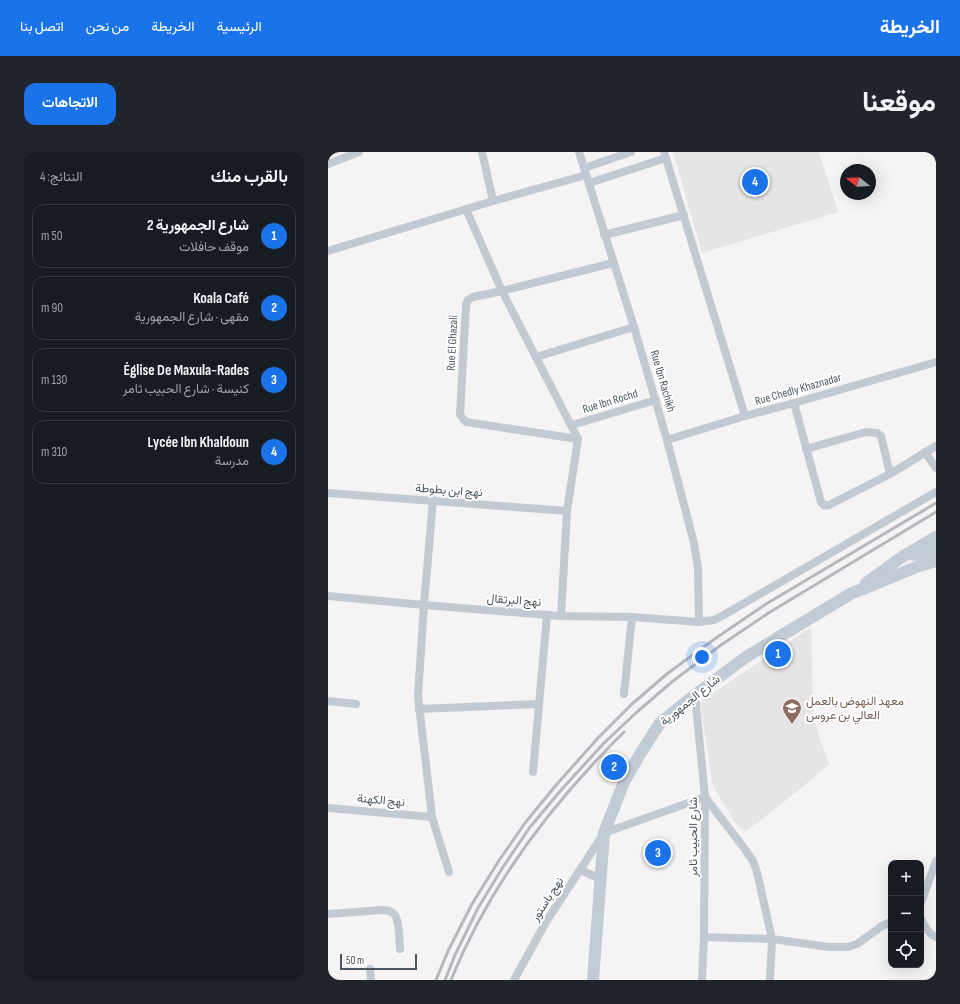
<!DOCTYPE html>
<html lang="ar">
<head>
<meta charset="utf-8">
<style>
  body { margin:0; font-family:"Sofia Sans Condensed",Vazirmatn,sans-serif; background:#20242c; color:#f1f3f6; direction:rtl }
  .controls { position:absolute; right:12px; bottom:12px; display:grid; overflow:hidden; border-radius:8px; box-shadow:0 4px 16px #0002 }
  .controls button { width:36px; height:36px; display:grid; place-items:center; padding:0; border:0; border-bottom:1px solid #363941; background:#171b24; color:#f1f3f6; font:20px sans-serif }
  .compass { position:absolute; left:512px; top:12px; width:36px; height:36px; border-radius:50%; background:#171b24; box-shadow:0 4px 16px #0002; rotate:288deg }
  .scale { position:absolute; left:12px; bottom:10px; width:77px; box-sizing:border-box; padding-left:4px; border:2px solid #4a5661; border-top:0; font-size:11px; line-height:14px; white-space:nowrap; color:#4a5661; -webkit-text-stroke:3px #fff; paint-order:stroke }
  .you { position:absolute; left:374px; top:505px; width:14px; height:14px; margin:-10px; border:3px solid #fff; border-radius:50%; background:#1a73e8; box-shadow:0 0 0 6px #1a73e833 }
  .badge { display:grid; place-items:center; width:26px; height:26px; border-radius:50%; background:#1a73e8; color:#fff; font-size:13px; font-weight:700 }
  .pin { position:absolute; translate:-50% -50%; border:2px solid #fff; box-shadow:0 1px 4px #0006 }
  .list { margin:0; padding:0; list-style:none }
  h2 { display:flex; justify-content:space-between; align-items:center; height:52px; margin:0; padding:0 16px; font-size:17px }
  h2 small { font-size:13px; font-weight:400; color:#9ea1a6 }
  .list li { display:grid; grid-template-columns:26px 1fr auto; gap:12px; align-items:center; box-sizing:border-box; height:64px; margin:0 8px 8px; padding:0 8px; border:1px solid #363941; border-radius:12px }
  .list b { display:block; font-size:15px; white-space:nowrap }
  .list p { margin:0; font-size:13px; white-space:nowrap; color:#9ea1a6 }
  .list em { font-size:13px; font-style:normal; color:#9ea1a6 }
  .icon { flex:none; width:22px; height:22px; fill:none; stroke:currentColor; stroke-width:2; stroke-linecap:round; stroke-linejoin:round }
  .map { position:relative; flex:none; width:608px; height:828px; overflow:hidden; direction:ltr; border-radius:12px }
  header { display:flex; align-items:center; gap:24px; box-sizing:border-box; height:56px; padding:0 20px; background:#1a73e8; color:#fff }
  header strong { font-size:19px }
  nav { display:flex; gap:22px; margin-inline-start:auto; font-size:14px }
  .intro { display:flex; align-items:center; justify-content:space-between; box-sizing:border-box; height:96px; padding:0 24px }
  h1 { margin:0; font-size:28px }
  .button { padding:10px 18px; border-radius:12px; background:#1a73e8; color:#fff; font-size:14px; font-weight:700 }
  main { display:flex; gap:24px; padding:0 24px }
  aside { flex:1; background:#171b24; border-radius:12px; box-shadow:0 4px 16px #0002 }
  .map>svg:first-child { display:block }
  .education { fill:#e6e4e5 }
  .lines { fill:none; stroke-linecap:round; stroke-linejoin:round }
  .street { stroke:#c1cad2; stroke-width:8 }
  .secondary { stroke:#c1cbd6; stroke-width:12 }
  .rail { stroke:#b5b8bd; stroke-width:3 }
  .labels { text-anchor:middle; stroke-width:4; stroke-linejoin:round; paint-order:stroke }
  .street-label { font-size:12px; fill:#4a5661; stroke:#fff }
  .education-label { font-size:12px; fill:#785e54; stroke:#fff; text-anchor:start }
</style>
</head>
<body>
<header>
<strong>الخريطة</strong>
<nav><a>الرئيسية</a><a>الخريطة</a><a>من نحن</a><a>اتصل بنا</a></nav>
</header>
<div class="intro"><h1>موقعنا</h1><a class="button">الاتجاهات</a></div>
<main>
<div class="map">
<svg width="608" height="828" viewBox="0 0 608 828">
  <rect width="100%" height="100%" fill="#f5f3f3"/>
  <g class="education">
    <polygon points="345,0 491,0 510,60 374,101"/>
    <polygon points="483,475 485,561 490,582 501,612 466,642 417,680 407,670 385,634 372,550"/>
  </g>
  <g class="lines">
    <g class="street">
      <polyline points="154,0 165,49"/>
      <polyline points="251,0 306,175 339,288 365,387 370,415 371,470"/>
      <polyline points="336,0 417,264"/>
      <polyline points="0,12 31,0"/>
      <polyline points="256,16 303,0"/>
      <polyline points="261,31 338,6"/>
      <polyline points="138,57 174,139 250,287 239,359 233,464"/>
      <polyline points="276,83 356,63"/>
      <polyline points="0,99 165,49 258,23"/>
      <polyline points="208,205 306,175"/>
      <path d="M466 251 493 350C495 354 497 354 501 353L562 322 608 294"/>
      <polyline points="244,273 328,248"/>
      <polyline points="250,287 138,270 135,267 132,262 138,153 140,148 145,145 174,139 285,111"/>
      <polyline points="339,288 417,264 466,251 608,210"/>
      <polyline points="478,297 538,280 549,281 553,284 562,322"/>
      <polyline points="597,300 608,316"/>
      <polyline points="0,341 239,359"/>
      <polyline points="105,348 96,453 90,544 104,665 121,720"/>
      <polyline points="0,444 96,453 233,464 304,465 371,470 386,468 394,464 608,340"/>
      <polyline points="296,542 304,465"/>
      <polyline points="367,543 377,645 376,785 374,828"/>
      <polyline points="0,549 28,552"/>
      <polyline points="91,557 211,552"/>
      <polyline points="205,620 219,463"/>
      <polyline points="377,645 416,696 425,709 429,720 444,787 442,828"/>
      <polyline points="0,656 104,665"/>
      <polyline points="252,718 273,727"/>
      <polyline points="593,751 608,709"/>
      <path d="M0 762 54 758C58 758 63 759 66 762 72 768 71 789 72 797"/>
      <path d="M593 767C597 774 600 782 608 785"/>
      <polyline points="376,785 444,787 501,795 520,795 529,792 554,774 563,770"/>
      <polyline points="42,817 43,828"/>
      <polyline points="186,828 218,770 276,681 377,645"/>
    </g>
    <g class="secondary">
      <polyline points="586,403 608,397"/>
      <polyline points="538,431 574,405 608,385"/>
      <polyline points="265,828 276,681 296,630 312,602 332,571 367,543 418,505 524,441 535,437 591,414 608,409"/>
    </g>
    <g class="rail">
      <polyline points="108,828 120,799 144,752 170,710 197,671 229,632 270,586 304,552 340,521 388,486 438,452 608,351"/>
      <polyline points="117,828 127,803 150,756 175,715 202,675 234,637 276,591 310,559 345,529 393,493 442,460 608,360"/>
      <path d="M123 828C161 734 224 651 296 580"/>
    </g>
  </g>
  <defs>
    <g id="university-pin" transform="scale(1)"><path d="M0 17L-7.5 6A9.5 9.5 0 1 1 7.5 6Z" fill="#8d6e63" stroke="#fff"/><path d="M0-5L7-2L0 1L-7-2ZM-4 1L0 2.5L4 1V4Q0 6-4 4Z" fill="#fff"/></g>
  </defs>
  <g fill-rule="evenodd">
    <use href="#university-pin" x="464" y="556"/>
  </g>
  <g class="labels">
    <g class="street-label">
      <text transform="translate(124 191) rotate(-87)" y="4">Rue El Ghazali</text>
      <text transform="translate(335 229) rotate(74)" y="4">Rue Ibn Rachikh</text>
      <text transform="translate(470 237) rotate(-16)" y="4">Rue Chedly Khaznadar</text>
      <text transform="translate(282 249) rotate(-17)" y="4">Rue Ibn Rochd</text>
      <text transform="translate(121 338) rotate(4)" y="4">نهج ابن بطوطة</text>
      <text transform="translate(186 448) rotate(4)" y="4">نهج البرتقال</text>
      <text transform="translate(362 548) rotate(-39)" y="4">شارع الجمهورية</text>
      <text transform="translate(53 648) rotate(5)" y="4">نهج الكهنة</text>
      <text transform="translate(365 685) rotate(-90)" y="4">شارع الحبيب ثامر</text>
      <text transform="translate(219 747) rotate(-57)" y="4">نهج باستور</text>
    </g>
    <g class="education-label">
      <text x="478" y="553">معهد النهوض بالعمل<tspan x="478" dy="14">العالي بن عروس</tspan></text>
    </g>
  </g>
</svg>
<div class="controls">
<button>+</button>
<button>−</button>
<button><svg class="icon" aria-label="locate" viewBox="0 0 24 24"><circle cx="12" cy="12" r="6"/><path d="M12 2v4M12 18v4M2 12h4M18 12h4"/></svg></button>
</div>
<svg class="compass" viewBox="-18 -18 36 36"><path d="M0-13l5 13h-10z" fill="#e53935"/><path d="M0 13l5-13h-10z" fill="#9ea1a6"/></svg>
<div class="scale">50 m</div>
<div class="you"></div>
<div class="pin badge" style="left:450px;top:502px">1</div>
<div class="pin badge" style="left:286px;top:615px">2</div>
<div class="pin badge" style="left:330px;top:701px">3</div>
<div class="pin badge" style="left:427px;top:30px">4</div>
</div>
<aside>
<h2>بالقرب منك<small>النتائج: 4</small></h2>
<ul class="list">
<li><span class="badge">1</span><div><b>شارع الجمهورية 2</b><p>موقف حافلات</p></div><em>50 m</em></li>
<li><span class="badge">2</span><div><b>Koala Café</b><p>مقهى · شارع الجمهورية</p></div><em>90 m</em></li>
<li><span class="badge">3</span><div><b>Église De Maxula-Rades</b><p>كنيسة · شارع الحبيب ثامر</p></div><em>130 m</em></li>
<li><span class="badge">4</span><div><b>Lycée Ibn Khaldoun</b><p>مدرسة</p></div><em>310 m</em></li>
</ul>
</aside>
</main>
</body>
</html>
